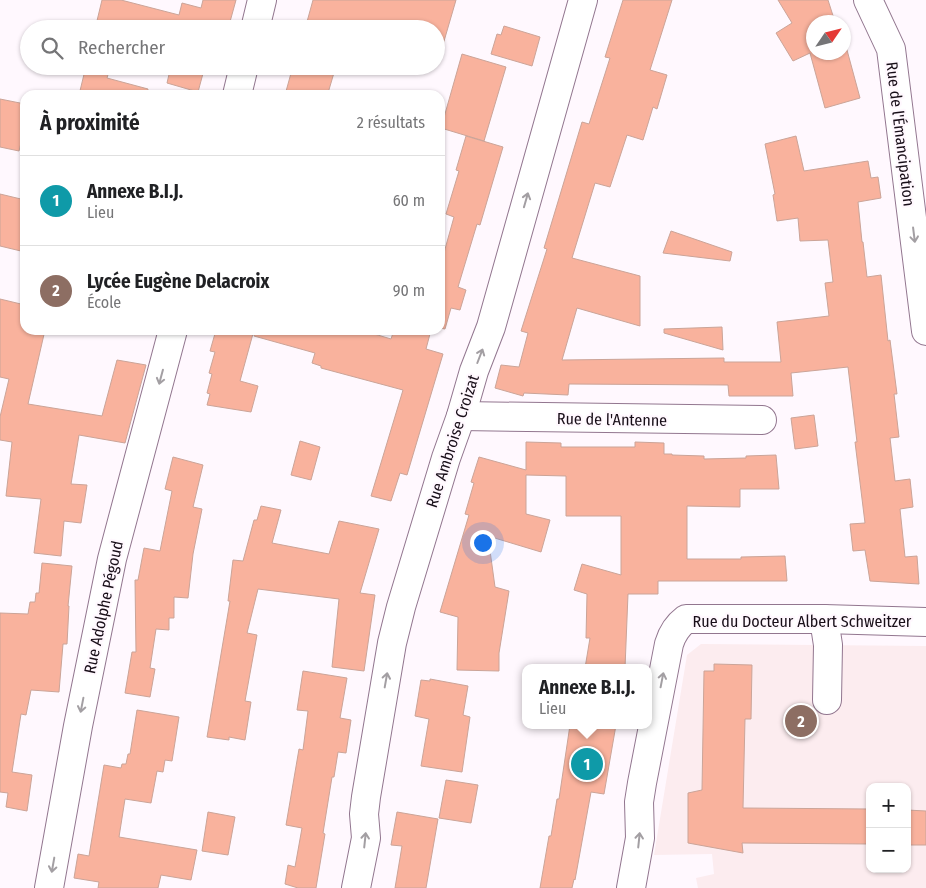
<!DOCTYPE html>
<html lang="fr">
<head>
<meta charset="utf-8">
<style>
  body { margin:0; font-family:"Fira Sans Condensed",sans-serif; background:#f6f6f6; color:#202124 }
  .controls { position:absolute; right:15px; bottom:15px; display:grid; overflow:hidden; border-radius:10px; box-shadow:0 1px 4px #0004 }
  .controls button { width:45px; height:45px; display:grid; place-items:center; padding:0; border:0; border-bottom:1px solid #e0e0e0; background:#fff; color:#202124; font:25px sans-serif }
  .compass { position:absolute; left:806px; top:15px; width:45px; height:45px; border-radius:50%; background:#fff; box-shadow:0 1px 4px #0004; rotate:55deg }
  .you { position:absolute; left:482px; top:542px; width:18px; height:18px; margin:-12px; border:4px solid #fff; border-radius:50%; background:#1a73e8; box-shadow:0 0 0 8px #1a73e833 }
  .badge { display:grid; place-items:center; width:32px; height:32px; border-radius:50%; background:#0b8043; color:#fff; font-size:16px; font-weight:700 }
  .pin { position:absolute; translate:-50% -50%; border:2px solid #fff; box-shadow:0 1px 5px #0006 }
  .popup { position:absolute; left:522px; top:664px; width:130px; height:65px; box-sizing:border-box; display:grid; place-content:center; border-radius:10px; background:#fff; filter:drop-shadow(0 1px 4px #0005); font-size:16px; white-space:nowrap; color:#757577 }
  .popup b { font-size:19px; color:#202124 }
  .popup::after { content:''; position:absolute; left:50%; top:100%; margin-left:-10px; border:10px solid transparent; border-top-color:#fff }
  .list { margin:0; padding:0; list-style:none }
  h2 { display:flex; justify-content:space-between; align-items:center; height:65px; margin:0; padding:0 20px; font-size:21px }
  h2 small { font-size:16px; font-weight:400; color:#757577 }
  .list li { display:grid; grid-template-columns:32px 1fr auto; gap:15px; align-items:center; box-sizing:border-box; height:90px; padding:0 20px; border-top:1px solid #e0e0e0 }
  .list b { display:block; font-size:19px; white-space:nowrap }
  .list p { margin:0; font-size:16px; white-space:nowrap; color:#757577 }
  .list em { font-size:16px; font-style:normal; color:#757577 }
  .icon { flex:none; width:28px; height:28px; fill:none; stroke:currentColor; stroke-width:2; stroke-linecap:round; stroke-linejoin:round }
  .map { position:relative; flex:none; width:926px; height:888px; overflow:hidden }
  .search { position:absolute; background:#fff; box-shadow:0 1px 4px #0004; left:20px; top:20px; width:425px; height:55px; display:flex; align-items:center; gap:12px; box-sizing:border-box; padding:0 18px; border-radius:28px; color:#757577; font-size:19px }
  .panel { position:absolute; background:#fff; box-shadow:0 1px 4px #0004; left:20px; top:90px; width:425px; height:245px; border-radius:15px }
  .map>svg:first-child { display:block }
  .education { fill:#fcecef; fill-rule:evenodd }
  .building { fill:#f9b29d; stroke:#cba498 }
  .lines { fill:none; stroke-linecap:round; stroke-linejoin:round }
  .minor-casing { stroke:#92768f; stroke-width:30 }
  .minor { stroke:#fff; stroke-width:28 }
  .oneway { stroke:#a39fa3 }
  .labels { text-anchor:middle; stroke-width:4.5; stroke-linejoin:round; paint-order:stroke }
  .street-label { font-size:16px; fill:#180e18; stroke:#fff8fe }
</style>
</head>
<body>
<div class="map">
<svg width="926" height="888" viewBox="0 0 926 888">
  <rect width="100%" height="100%" fill="#fff8fe"/>
  <path class="education" d="M701 644 926 646V888H698L696 878 714 874 712 854 654 855 687 655ZM870 787H907V869H870Z"/>
  <g class="building">
    <polygon points="102,0 121,0 179,15 182,3 201,8 203,0 236,0 228,29 216,26 215,29 95,29"/>
    <polygon points="313,0 456,0 442,48 436,46 436,29 305,29"/>
    <polygon points="623,0 672,0 650,70 667,75 657,109 653,107 643,140 627,135 610,187 595,183 572,258 640,276 640,326 577,308 562,360 724,358 724,362 781,362 777,322 829,316 825,283 833,282 828,240 800,241 798,218 777,221 773,195 775,194 765,144 796,136 804,171 868,161 871,178 878,177 881,198 858,202 862,242 863,242 867,277 881,275 888,341 890,340 897,394 894,394 899,437 890,438 895,481 910,479 913,507 900,509 905,557 917,556 919,584 870,581 865,550 853,551 850,524 865,523 855,442 857,442 848,367 791,373 793,396 729,396 728,385 569,384 568,395 524,393 523,396 495,388 501,365 519,367 528,333 521,331 547,249 544,248 582,122 589,124 610,58 605,57"/>
    <polygon points="778,0 828,0 835,22 814,22 814,52 844,52 844,39 860,98 825,108 810,53 793,61 776,33 792,23"/>
    <polygon points="504,26 540,37 532,66 491,54 497,34 501,35"/>
    <polygon points="462,54 506,67 484,141 441,128"/>
    <polygon points="86,66 102,66 110,68 107,78 148,89 147,95 79,95"/>
    <polygon points="171,66 205,66 198,92 167,83"/>
    <polygon points="293,66 336,66 328,93 320,91 319,95 285,95"/>
    <polygon points="0,99 25,104 25,127 19,151 0,147"/>
    <polygon points="466,136 503,147 480,225 477,224 458,287 466,290 460,310 451,308 445,329 440,328 440,267 454,217 446,214 459,171 456,170"/>
    <polygon points="0,194 25,200 25,252 0,246"/>
    <polygon points="671,231 732,252 730,261 663,253"/>
    <polygon points="0,299 25,305 25,330 45,330 28,404 102,416 117,360 146,365 125,443 79,435 71,484 87,485 81,523 64,521 61,556 34,553 41,499 6,496 12,442 0,440 0,417 9,379 0,377"/>
    <polygon points="722,327 723,350 664,333 664,329"/>
    <polygon points="216,330 254,330 240,381 258,386 251,412 207,405 210,394 207,393 212,374 209,373 215,352 210,351"/>
    <polygon points="255,330 361,330 391,339 394,330 431,330 426,349 443,354 407,475 400,473 391,501 371,496 403,390 321,368 321,366 312,363 315,353 254,336"/>
    <polygon points="814,415 818,446 795,449 791,418"/>
    <polygon points="300,441 320,447 311,480 291,475"/>
    <polygon points="526,442 561,443 561,447 635,447 635,442 664,443 664,454 672,454 672,455 704,456 704,459 746,458 746,456 776,455 779,489 740,489 740,507 687,506 687,559 741,559 741,557 785,556 787,581 658,581 658,594 628,594 625,668 585,668 590,638 586,638 587,594 574,590 582,564 621,575 621,516 566,516 566,476 526,475 526,514 550,520 541,552 488,536 495,587 509,591 499,653 499,671 457,670 458,617 440,612 469,515 465,514 474,483 471,482 479,457 526,470"/>
    <polygon points="173,457 203,465 193,507 202,509 193,554 188,598 174,597 174,618 169,618 169,630 156,629 150,668 155,669 150,697 125,693 132,652 136,652 135,580 138,580 144,548 160,551 172,491 165,489"/>
    <polygon points="261,506 281,510 272,543 329,554 339,521 379,529 360,593 375,595 364,671 332,667 339,599 258,589 247,633 257,635 245,701 251,702 245,740 229,737 229,740 207,737 230,601 228,601 233,560 243,561 254,520 257,520"/>
    <polygon points="42,563 72,566 68,606 69,606 67,644 63,644 59,692 31,690 26,715 21,714 12,772 32,775 27,811 6,807 8,793 0,792 0,613 28,614 30,602 35,602 36,593 39,593"/>
    <polygon points="714,664 752,665 751,719 745,719 743,808 870,809 870,844 742,843 743,853 688,843 688,793 702,790 704,671 714,671"/>
    <polygon points="303,671 347,678 340,718 351,720 346,753 338,752 334,777 332,777 323,833 325,834 316,888 298,888 285,884 288,865 295,867 302,828 286,825 299,749 303,750 308,711 297,710"/>
    <polygon points="430,679 468,686 463,715 470,717 462,772 421,766 429,719 415,716 421,680 430,681"/>
    <polygon points="137,710 179,717 172,761 165,760 163,772 157,771 151,803 125,799 119,837 197,850 191,880 161,875 158,888 98,888 99,882 74,878 78,854 89,856 104,765 121,768 122,764 126,764 128,754 130,754"/>
    <polygon points="570,725 616,725 604,794 591,792 575,880 574,879 572,888 540,888 549,836 551,836 557,799 559,799"/>
    <polygon points="446,780 478,785 471,823 439,818"/>
    <polygon points="907,810 926,811 926,845 907,845"/>
    <polygon points="208,812 235,817 228,855 202,851"/>
    <polygon points="397,812 438,819 426,888 395,888 402,846 391,845"/>
  </g>
  <g class="lines">
    <g class="minor-casing">
      <g id="minor">
        <polyline points="868,0 891,49 926,331"/>
        <polyline points="255,29 262,0"/>
        <polyline points="237,95 244,66"/>
        <polyline points="461,416 762,420"/>
        <polyline points="824,619 828,645 827,700"/>
        <polyline points="49,888 78,726 112,559 173,330"/>
        <polyline points="356,888 366,838 364,814 366,797 392,643 401,607 446,458 461,416 474,371 491,327 583,0"/>
        <path d="M631 888 640 838 639 802 642 783 669 644C672 634 678 625 686 619H824L926 622"/>
      </g>
    </g>
    <use href="#minor" class="minor"/>
  </g>
  <defs><path id="oneway-shaft" d="M-6 0H5M1.5-3L5.5 0L1.5 3" fill="none" stroke-width="1.6" stroke-linecap="round" stroke-linejoin="round" transform="scale(1.25)"/></defs>
  <g class="oneway">
    <use href="#oneway-shaft" transform="translate(526 200) rotate(-74)"/>
    <use href="#oneway-shaft" transform="translate(914 235) rotate(83)"/>
    <use href="#oneway-shaft" transform="translate(480 356) rotate(-69)"/>
    <use href="#oneway-shaft" transform="translate(161 377) rotate(105)"/>
    <use href="#oneway-shaft" transform="translate(386 680) rotate(-80)"/>
    <use href="#oneway-shaft" transform="translate(662 680) rotate(-79)"/>
    <use href="#oneway-shaft" transform="translate(82 705) rotate(101)"/>
    <use href="#oneway-shaft" transform="translate(365 840) rotate(-84)"/>
    <use href="#oneway-shaft" transform="translate(639 840) rotate(-84)"/>
    <use href="#oneway-shaft" transform="translate(53 865) rotate(100)"/>
  </g>
  <g class="labels">
    <g class="street-label">
      <text transform="translate(901 134) rotate(83)" y="6">Rue de l'Émancipation</text>
      <text transform="translate(612 419) rotate(1)" y="6">Rue de l'Antenne</text>
      <text transform="translate(452 441) rotate(-72)" y="6">Rue Ambroise Croizat</text>
      <text transform="translate(103 607) rotate(-78)" y="6">Rue Adolphe Pégoud</text>
      <text x="802" y="627">Rue du Docteur Albert Schweitzer</text>
    </g>
  </g>
</svg>
<div class="controls">
<button>+</button>
<button>−</button>
</div>
<svg class="compass" viewBox="-18 -18 36 36"><path d="M0-13l5 13h-10z" fill="#e53935"/><path d="M0 13l5-13h-10z" fill="#757577"/></svg>
<div class="you"></div>
<div class="pin badge" style="left:587px;top:764px;background:#0f9aa8">1</div>
<div class="popup"><b>Annexe B.I.J.</b>Lieu</div>
<div class="pin badge" style="left:801px;top:721px;background:#8d6e63">2</div>
<div class="search"><svg class="icon" aria-label="search" viewBox="0 0 24 24"><circle cx="10" cy="10" r="6"/><path d="M15 15l6 6"/></svg>Rechercher</div>
<section class="panel">
<h2>À proximité<small>2 résultats</small></h2>
<ul class="list">
<li><span class="badge" style="background:#0f9aa8">1</span><div><b>Annexe B.I.J.</b><p>Lieu</p></div><em>60 m</em></li>
<li><span class="badge" style="background:#8d6e63">2</span><div><b>Lycée Eugène Delacroix</b><p>École</p></div><em>90 m</em></li>
</ul>
</section>
</div>
</body>
</html>
